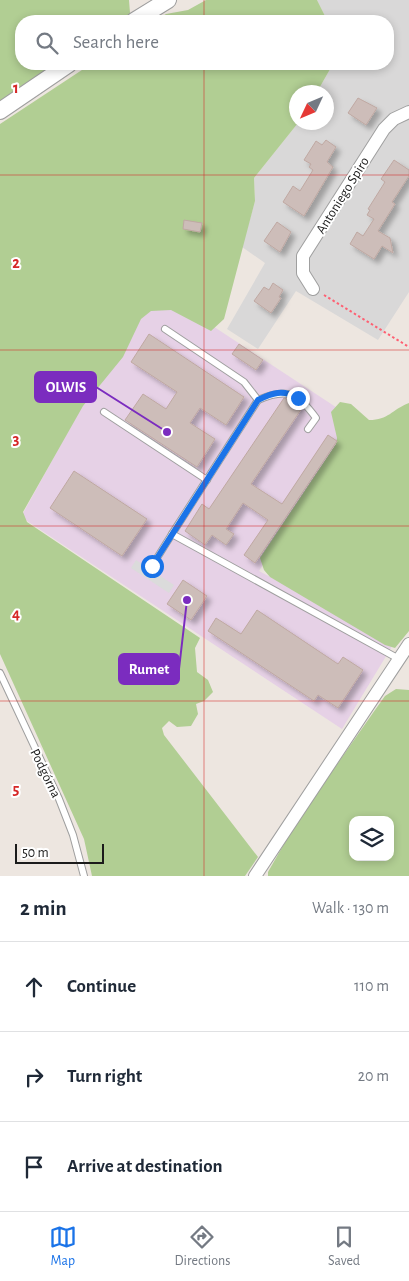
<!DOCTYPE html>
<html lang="en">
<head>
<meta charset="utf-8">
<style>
  body { margin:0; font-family:"Alegreya Sans",sans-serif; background:#f2f2f3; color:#1f2937 }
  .controls { position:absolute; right:15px; bottom:15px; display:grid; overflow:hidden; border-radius:10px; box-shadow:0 2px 8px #0003 }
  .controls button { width:45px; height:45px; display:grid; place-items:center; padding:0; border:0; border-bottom:1px solid #e0e1e3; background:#fff; color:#1f2937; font:25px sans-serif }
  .compass { position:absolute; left:289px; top:85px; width:45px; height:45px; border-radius:50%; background:#fff; box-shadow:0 2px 8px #0003; rotate:226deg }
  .scale { position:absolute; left:15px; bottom:12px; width:89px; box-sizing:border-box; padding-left:5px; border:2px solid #1b1b1b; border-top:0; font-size:14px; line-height:18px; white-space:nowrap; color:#1b1b1b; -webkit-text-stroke:4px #fff; paint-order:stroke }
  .stop { position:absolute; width:15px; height:15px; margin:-11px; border:4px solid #1a73e8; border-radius:50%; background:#fff }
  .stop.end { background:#1a73e8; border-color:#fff; box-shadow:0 1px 5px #0008 }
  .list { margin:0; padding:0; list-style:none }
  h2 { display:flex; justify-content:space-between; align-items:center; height:65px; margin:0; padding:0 20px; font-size:21px }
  h2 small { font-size:16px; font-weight:400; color:#747a83 }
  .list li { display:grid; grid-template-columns:32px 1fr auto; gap:15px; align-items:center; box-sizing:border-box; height:90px; padding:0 20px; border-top:1px solid #e0e1e3 }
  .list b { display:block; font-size:19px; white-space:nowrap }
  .list em { font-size:16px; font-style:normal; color:#747a83 }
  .icon { flex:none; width:28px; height:28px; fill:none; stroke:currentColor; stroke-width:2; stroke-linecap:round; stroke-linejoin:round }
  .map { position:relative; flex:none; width:409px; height:876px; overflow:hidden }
  .search { position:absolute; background:#fff; box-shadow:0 2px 8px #0003; left:15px; right:15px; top:15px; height:55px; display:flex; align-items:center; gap:12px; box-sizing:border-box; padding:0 18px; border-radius:20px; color:#747a83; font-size:19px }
  .sheet { height:335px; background:#fff }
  nav { display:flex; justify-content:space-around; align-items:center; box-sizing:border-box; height:70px; border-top:1px solid #e0e1e3; background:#fff; font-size:14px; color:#747a83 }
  nav a { display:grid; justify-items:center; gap:2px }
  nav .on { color:#1a73e8 }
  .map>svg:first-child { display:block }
  .residential { fill:#d9d8d8 }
  .industrial { fill:#e6d1e6 }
  .forest { fill:#b1ce93; fill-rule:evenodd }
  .parking { fill:#dbdbdb }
  .building { fill:#cdbdb9; stroke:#bfa8a2; filter:url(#shadow) }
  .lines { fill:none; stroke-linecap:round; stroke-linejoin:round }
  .service-casing { stroke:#9f9f9f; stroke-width:8 }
  .minor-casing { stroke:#9f9f9f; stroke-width:14 }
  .tertiary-casing { stroke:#9f9f9f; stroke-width:18 }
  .path { stroke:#fe6072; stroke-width:2; stroke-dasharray:2.5 2.5; stroke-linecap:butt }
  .service { stroke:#fff; stroke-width:6 }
  .minor { stroke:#fff; stroke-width:12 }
  .tertiary { stroke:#fff; stroke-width:16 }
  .route { stroke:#1a73e8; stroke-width:6 }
  .grid { fill:none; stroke:#d62828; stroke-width:1; stroke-opacity:0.55 }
  .labels { text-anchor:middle; stroke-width:4; stroke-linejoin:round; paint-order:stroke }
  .street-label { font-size:14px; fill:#1b1b1b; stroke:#fff }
  .grid-label { font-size:16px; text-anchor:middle; font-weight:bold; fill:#d62828; stroke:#fff; stroke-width:4; stroke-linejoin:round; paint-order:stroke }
  .leader { fill:none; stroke:#7b2cbf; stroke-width:2 }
  .callout-dot { fill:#7b2cbf; stroke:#fff; stroke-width:2 }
  .callout { fill:#7b2cbf; stroke:#7b2cbf; stroke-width:2 }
  .callout-label { font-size:15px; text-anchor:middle; font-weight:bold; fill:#fff }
</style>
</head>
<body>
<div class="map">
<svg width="409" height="876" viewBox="0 0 409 876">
  <defs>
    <filter id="shadow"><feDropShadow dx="4.5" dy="4.5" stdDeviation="2.5" flood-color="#0004"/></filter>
  </defs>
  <rect width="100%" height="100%" fill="#ede6e0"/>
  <polygon class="residential" points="317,0 409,0 409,292 378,340 296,291 258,349 227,329 265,263 242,247 255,201 254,178 298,123 326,122 326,92 317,92 333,64 388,64 388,21 336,21 325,16"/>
  <polygon class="industrial" points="149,284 354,419 259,571 394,643 342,729 21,517"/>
  <g class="forest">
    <polygon points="0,0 129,0 130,13 126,21 21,21 21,64 60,64 0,103"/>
    <polygon points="206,0 317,0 325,16 336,21 155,21 166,14 188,10"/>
    <polygon points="91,64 333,64 317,92 296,92 298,123 254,178 255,201 224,319 211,331 171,310 151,311 141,319 123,357 83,406 23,512 27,522 200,638 195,648 197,672 208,680 213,692 204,701 196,704 198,714 191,726 177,727 169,721 162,728 164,735 258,857 245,876 92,876 84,839 0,654 0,124"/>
    <path d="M340 402 351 404 369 420C389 420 391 410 409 403V631L395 648 385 645 270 577 264 570 260 558 336 444 337 438 331 412Z"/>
    <path d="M396 689 409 690V876H268V872L296 823 375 710 385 696ZM353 820H390V857H353Z"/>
  </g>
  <polygon class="parking" points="136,560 174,585 169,593 131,568"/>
  <g class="building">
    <polygon points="358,98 377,108 366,125 348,113"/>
    <polygon points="326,140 336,147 327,162 333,167 304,216 283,202 293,186 300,191 313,170 309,167 311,164 304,160 316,141 322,145"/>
    <polygon points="394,160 409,170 409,176 392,202 395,204 378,231 390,238 393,253 382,246 374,259 350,244 357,232 363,236 374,219 367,215 370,210 368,209 385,182 381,179"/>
    <polygon points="184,220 202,223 200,232 183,229"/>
    <polygon points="277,222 291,232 280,252 264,241"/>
    <polygon points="273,283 283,290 279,297 281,298 271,313 254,301 264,287 269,290"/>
    <polygon points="149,334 244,397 226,425 200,408 190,423 215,439 197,467 125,420 143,394 166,409 177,392 131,362"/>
    <polygon points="239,344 263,360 256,370 232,354"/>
    <polygon points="284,398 295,402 302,408 251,484 282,504 328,435 337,441 255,563 244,555 268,520 243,503 226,529 234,534 226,545 212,535 205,545 185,531 202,504 209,509"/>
    <polygon points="74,471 147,519 122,556 50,508"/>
    <polygon points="183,580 207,596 191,620 167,604"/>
    <polygon points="257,610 338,664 343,657 363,670 338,708 318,695 314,701 208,631 216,618 241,634"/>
  </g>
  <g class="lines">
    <g class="service-casing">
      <g id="service">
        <polyline points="165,329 244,382 258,400 172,534"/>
        <path d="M258 400C287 387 298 393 316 418L308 429"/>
        <polyline points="104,412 207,480"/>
        <polyline points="152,566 172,534 399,659"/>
        <polyline points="0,673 59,799 73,835 84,876"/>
      </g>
    </g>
    <g class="minor-casing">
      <g id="minor">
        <polyline points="313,289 303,273 303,256 384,129 394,119 409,112"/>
        <polyline points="255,876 409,644"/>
      </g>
    </g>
    <g class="tertiary-casing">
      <g id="tertiary">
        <polyline points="134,21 168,0"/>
        <polyline points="0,111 69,64"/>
      </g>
    </g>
    <polyline class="path" points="324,295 409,347"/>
    <use href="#service" class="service"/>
    <use href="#minor" class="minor"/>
    <use href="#tertiary" class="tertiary"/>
  </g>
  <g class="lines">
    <path class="route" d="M152 566 258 400C272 393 283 389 298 398"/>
  </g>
  <path class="grid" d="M204 0V21M204 64V876M0 175H409M0 350H409M0 526H409M0 701H409"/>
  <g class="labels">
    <g class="street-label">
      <text transform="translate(342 195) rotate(-58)" y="5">Antoniego Spiro</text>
      <text transform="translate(46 773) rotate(64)" y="5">Podgórna</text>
    </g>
  </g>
  <g class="grid-label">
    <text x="16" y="93">1</text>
    <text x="16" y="268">2</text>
    <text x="16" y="444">3</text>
    <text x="16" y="619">4</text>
    <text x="16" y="794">5</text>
  </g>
  <path class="leader" d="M167 432L96 387M187 600L179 669"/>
  <g class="callout-dot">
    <circle cx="167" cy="432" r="5"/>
    <circle cx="187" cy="600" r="5"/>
  </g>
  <g class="callout">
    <rect x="35" y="372" width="61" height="30" rx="5"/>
    <rect x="119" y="654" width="60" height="30" rx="5"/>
  </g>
  <g class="callout-label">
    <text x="66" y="392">OLWIS</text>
    <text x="149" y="674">Rumet</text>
  </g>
</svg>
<div class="controls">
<button><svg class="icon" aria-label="layers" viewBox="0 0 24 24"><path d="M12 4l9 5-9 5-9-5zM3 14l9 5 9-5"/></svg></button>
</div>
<svg class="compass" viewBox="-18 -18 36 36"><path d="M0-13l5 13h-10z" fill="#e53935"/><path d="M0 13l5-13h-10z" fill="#747a83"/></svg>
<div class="scale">50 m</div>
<div class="stop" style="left:152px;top:566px"></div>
<div class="stop end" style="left:298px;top:398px"></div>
<div class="search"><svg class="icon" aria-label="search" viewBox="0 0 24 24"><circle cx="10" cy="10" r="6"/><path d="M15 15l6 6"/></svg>Search here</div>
</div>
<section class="sheet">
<h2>2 min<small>Walk · 130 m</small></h2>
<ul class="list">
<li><svg class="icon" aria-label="ahead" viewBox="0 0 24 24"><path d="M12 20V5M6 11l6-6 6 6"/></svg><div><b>Continue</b></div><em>110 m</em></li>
<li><svg class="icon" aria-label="right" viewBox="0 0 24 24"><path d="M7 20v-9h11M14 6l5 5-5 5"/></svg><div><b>Turn right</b></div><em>20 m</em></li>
<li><svg class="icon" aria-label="arrive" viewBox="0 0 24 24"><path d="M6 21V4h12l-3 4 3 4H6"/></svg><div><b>Arrive at destination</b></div></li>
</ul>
</section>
<nav>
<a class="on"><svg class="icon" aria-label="map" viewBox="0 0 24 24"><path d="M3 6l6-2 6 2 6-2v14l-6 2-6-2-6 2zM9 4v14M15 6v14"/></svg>Map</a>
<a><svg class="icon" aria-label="directions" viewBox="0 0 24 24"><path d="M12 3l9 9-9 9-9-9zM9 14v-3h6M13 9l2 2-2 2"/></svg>Directions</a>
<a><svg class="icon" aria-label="saved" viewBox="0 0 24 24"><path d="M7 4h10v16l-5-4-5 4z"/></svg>Saved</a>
</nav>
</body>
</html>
